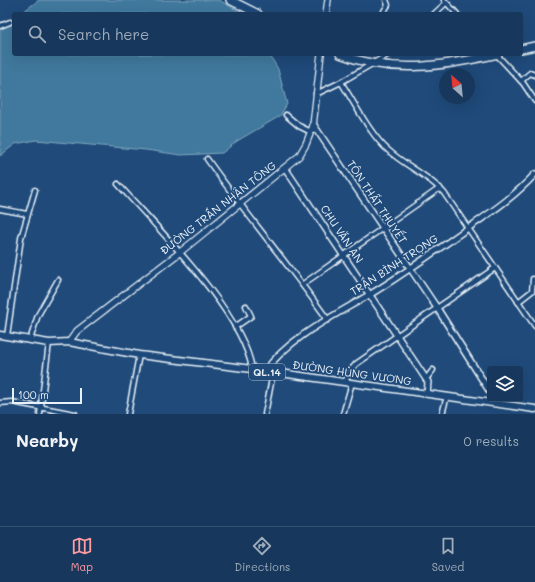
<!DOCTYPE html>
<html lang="en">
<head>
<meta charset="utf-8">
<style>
  body { margin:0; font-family:Mali,sans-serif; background:#244365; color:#f1f3f6 }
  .controls { position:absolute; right:12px; bottom:12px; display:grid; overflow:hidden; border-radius:4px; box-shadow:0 4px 16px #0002 }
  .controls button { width:36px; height:36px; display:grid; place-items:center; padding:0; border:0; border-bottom:1px solid #365272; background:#17385c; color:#f1f3f6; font:20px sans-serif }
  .compass { position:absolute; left:439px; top:68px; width:36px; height:36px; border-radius:50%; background:#17385c; box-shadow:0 4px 16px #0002; rotate:333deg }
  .scale { position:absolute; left:12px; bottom:10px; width:70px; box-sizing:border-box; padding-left:4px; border:2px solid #e8f1f8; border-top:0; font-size:11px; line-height:14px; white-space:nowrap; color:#e8f1f8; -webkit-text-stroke:3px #1f4a7a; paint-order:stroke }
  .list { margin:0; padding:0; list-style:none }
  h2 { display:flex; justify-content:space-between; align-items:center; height:52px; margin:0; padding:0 16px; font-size:17px }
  h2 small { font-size:13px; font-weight:400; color:#9eacbb }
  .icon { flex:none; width:22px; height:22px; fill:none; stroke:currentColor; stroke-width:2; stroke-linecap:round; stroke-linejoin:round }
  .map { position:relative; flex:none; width:535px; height:414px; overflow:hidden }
  .search { position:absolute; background:#17385c; box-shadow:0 4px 16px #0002; left:12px; right:12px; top:12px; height:44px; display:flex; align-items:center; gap:10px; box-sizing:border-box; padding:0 14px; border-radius:4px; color:#9eacbb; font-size:15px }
  .sheet { height:112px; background:#17385c }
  nav { display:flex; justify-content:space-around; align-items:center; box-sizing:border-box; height:56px; border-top:1px solid #365272; background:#17385c; font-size:11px; color:#9eacbb }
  nav a { display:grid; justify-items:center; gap:2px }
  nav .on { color:#ff9aa2 }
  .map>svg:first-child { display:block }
  .water { fill:#41799d; stroke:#84a9c1 }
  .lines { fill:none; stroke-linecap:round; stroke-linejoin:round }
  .minor-casing { stroke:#e8f1f8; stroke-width:7 }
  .tertiary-casing { stroke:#e8f1f8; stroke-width:8 }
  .secondary-casing { stroke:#e8f1f8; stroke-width:8 }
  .primary-casing { stroke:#e8f1f8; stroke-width:9 }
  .trunk-casing { stroke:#e8f1f8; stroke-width:10 }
  .minor { stroke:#1f4a7a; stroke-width:4 }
  .tertiary { stroke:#1f4a7a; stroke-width:5 }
  .secondary { stroke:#1f4a7a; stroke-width:5.5 }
  .primary { stroke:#1f4a7a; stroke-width:6 }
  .trunk { stroke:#1f4a7a; stroke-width:7 }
  .labels { text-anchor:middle; stroke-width:3.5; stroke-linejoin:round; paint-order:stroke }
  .shield { fill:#1f4a7a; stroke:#acbfd2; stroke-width:1 }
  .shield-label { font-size:10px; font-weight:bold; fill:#e8f1f8 }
  .street-label { font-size:11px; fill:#e8f1f8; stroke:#1f4a7a }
</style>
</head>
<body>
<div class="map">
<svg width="535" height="414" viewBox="0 0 535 414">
  <rect width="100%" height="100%" fill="#1f4a7a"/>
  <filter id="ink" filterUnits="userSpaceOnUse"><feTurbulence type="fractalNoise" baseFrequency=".025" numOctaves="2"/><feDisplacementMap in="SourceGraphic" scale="8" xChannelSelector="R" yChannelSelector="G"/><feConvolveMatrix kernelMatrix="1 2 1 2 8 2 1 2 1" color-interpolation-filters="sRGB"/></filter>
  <g filter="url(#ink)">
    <g class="water">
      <polygon points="39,0 219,0 243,14 20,14"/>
      <polygon points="14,19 14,54 269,54 278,69 287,104 280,116 237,141 222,153 181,155 146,150 36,140 15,144 0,156 0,29"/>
    </g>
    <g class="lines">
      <g class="minor-casing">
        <g id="minor">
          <polyline points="444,0 457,14"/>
          <polyline points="385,14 384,11 388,5 386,0"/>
          <polyline points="434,14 446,3"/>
          <polyline points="0,26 10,22"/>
          <polyline points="496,54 523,83 535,101"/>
          <polyline points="521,81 530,73 535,75"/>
          <path d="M341 82C353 101 372 137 388 150 405 166 429 175 444 193L535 326"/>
          <polyline points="316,94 341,82 389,54"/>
          <polyline points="286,115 299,126 311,132"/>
          <path d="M207 159C246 214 289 265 328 320"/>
          <path d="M118 184C157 228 243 312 252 369"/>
          <polyline points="0,209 27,214"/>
          <polyline points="303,284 440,188"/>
          <polyline points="518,302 532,291 533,279"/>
          <polyline points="235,327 251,316 246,306"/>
          <polyline points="7,336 21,238 35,190"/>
          <polyline points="30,340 38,315 58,280"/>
          <polyline points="426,379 433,370"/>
          <polyline points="345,382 350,371 356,364 495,268"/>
          <polyline points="0,403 12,402 75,414"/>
          <polyline points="40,414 49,343"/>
          <polyline points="128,414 139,355"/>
          <polyline points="265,414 273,373"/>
          <polyline points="343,414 352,383"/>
          <polyline points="442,414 447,396"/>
        </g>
      </g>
      <g class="tertiary-casing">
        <g id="tertiary">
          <polyline points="313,124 437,308 490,392"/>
          <polyline points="285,168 428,382 427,394"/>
          <path d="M265 371C290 337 332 317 369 295 396 279 421 261 447 243 477 221 510 202 535 174"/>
        </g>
      </g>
      <g class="secondary-casing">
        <g id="secondary">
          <polyline points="326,14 328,0"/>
          <polyline points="69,342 77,331 179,253 299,156 306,144 313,126 321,54"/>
        </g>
      </g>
      <g class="primary-casing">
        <polyline id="primary" points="0,335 49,343 69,342 139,355 252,369 535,409"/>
      </g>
      <g class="trunk-casing">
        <g id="trunk">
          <polyline points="230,0 258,14"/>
          <polyline points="521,49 535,46"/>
          <path d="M340 54C393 75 444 66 498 54"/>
        </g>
      </g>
      <use href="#minor" class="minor"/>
      <use href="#tertiary" class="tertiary"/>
      <use href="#secondary" class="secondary"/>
      <use href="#primary" class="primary"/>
      <use href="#trunk" class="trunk"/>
    </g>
  </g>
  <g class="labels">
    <rect class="shield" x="249" y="364" width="36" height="16" rx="3"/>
    <g class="shield-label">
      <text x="267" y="376">QL.14</text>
    </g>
    <g class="street-label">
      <text transform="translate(377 202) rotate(56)" y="4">TÔN THẤT THUYẾT</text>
      <text transform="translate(218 208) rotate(-38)" y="4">ĐƯỜNG TRẦN NHÂN TÔNG</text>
      <text transform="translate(342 234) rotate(56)" y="4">CHU VĂN AN</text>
      <text transform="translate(394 265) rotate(-33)" y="4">TRẦN BÌNH TRỌNG</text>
      <text transform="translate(352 373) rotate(8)" y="4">ĐƯỜNG HÙNG VƯƠNG</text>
    </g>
  </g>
</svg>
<div class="controls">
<button><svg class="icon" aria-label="layers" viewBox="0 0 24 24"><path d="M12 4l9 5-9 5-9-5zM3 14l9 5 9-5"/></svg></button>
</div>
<svg class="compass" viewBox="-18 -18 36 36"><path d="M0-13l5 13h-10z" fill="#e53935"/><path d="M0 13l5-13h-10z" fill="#9eacbb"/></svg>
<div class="scale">100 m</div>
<div class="search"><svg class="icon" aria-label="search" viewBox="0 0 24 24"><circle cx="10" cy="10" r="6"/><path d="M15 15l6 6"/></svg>Search here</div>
</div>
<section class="sheet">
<h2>Nearby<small>0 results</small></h2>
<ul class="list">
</ul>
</section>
<nav>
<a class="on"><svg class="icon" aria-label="map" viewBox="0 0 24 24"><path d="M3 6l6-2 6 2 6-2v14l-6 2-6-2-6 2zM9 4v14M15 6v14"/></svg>Map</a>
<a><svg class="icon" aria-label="directions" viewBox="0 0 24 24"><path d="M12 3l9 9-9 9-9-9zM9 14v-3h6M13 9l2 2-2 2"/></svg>Directions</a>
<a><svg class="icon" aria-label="saved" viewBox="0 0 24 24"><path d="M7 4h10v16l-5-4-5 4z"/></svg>Saved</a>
</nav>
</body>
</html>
